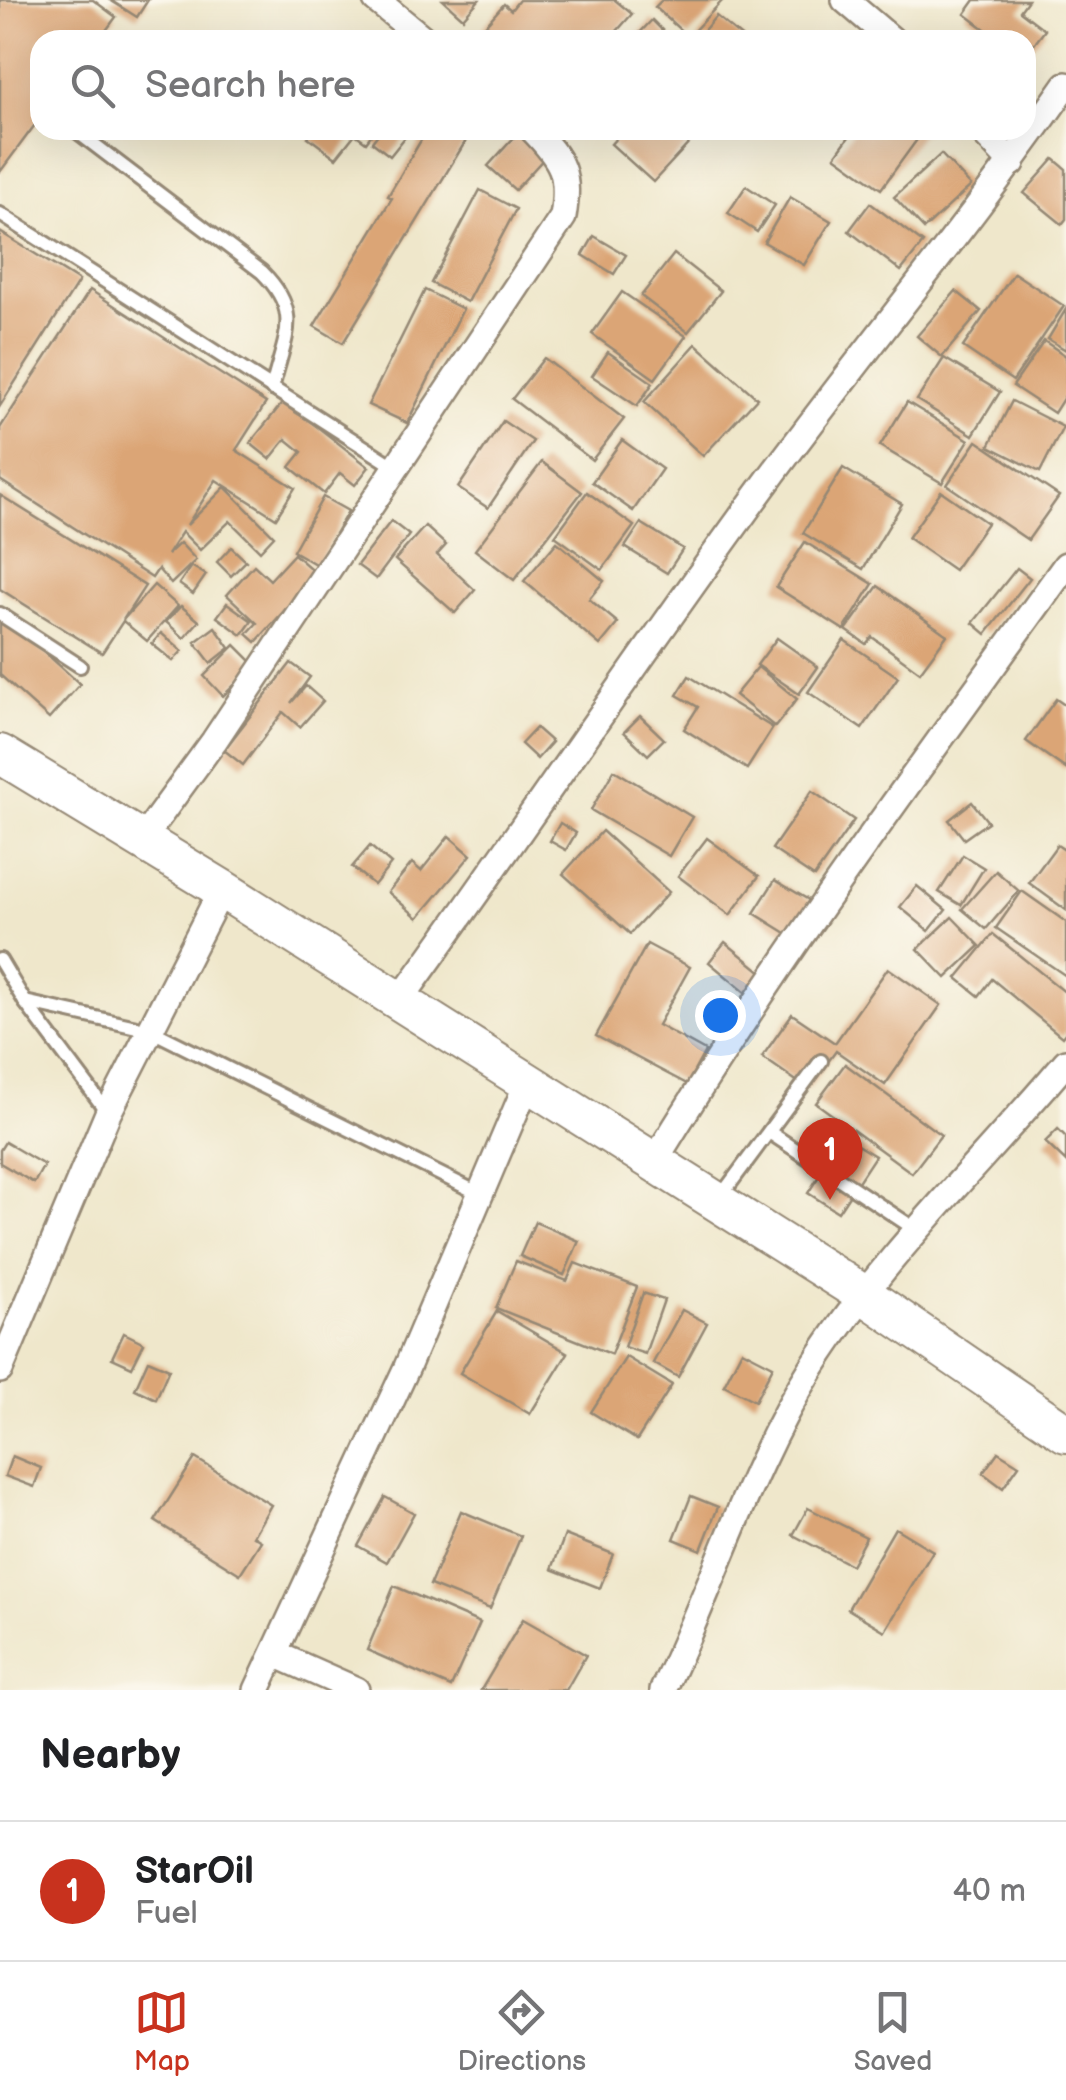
<!DOCTYPE html>
<html lang="en">
<head>
<meta charset="utf-8">
<style>
  body { margin:0; font-family:"Balsamiq Sans",sans-serif; background:#f2f2f2; color:#202124 }
  .you { position:absolute; left:720px; top:1015px; width:35px; height:35px; margin:-25px; border:8px solid #fff; border-radius:50%; background:#1a73e8; box-shadow:0 0 0 15px #1a73e833 }
  .badge { display:grid; place-items:center; width:65px; height:65px; border-radius:50%; background:#c8321e; color:#fff; font-size:32px; font-weight:700 }
  .pin { position:absolute; translate:-50% -82px; filter:drop-shadow(0 2px 5px #0008) }
  .pin::after { content:''; position:absolute; top:52px; width:35px; height:30px; background:inherit; clip-path:polygon(0 0,100% 0,50% 100%) }
  .list { margin:0; padding:0; list-style:none }
  h2 { display:flex; justify-content:space-between; align-items:center; height:130px; margin:0; padding:0 40px; font-size:42px }
  h2 small { font-size:32px; font-weight:400; color:#757577 }
  .list li { display:grid; grid-template-columns:65px 1fr auto; gap:30px; align-items:center; box-sizing:border-box; height:140px; padding:0 40px; border-top:2px solid #e0e0e0 }
  .list b { display:block; font-size:38px; white-space:nowrap }
  .list p { margin:0; font-size:32px; white-space:nowrap; color:#757577 }
  .list em { font-size:32px; font-style:normal; color:#757577 }
  .icon { flex:none; width:55px; height:55px; fill:none; stroke:currentColor; stroke-width:2; stroke-linecap:round; stroke-linejoin:round }
  .map { position:relative; flex:none; width:1066px; height:1690px; overflow:hidden }
  .search { position:absolute; background:#fff; box-shadow:0 10px 40px #0002; left:30px; right:30px; top:30px; height:110px; display:flex; align-items:center; gap:25px; box-sizing:border-box; padding:0 35px; border-radius:30px; color:#757577; font-size:38px }
  .sheet { height:270px; background:#fff }
  nav { display:flex; justify-content:space-around; align-items:center; box-sizing:border-box; height:140px; border-top:2px solid #e0e0e0; background:#fff; font-size:28px; color:#757577 }
  nav a { display:grid; justify-items:center; gap:5px }
  nav .on { color:#c8321e }
  .map>svg:first-child { display:block }
  .building { fill:#dba576 }
  .lines { fill:none; stroke-linecap:round; stroke-linejoin:round }
  .lane-casing { stroke:#958874; stroke-width:18 }
  .street-casing { stroke:#958874; stroke-width:30 }
  .secondary-casing { stroke:#958874; stroke-width:42 }
  .lane { stroke:#fff; stroke-width:12 }
  .street { stroke:#fff; stroke-width:25 }
  .secondary { stroke:#fff; stroke-width:38 }
</style>
</head>
<body>
<div class="map">
<svg width="1066" height="1690" viewBox="0 0 1066 1690">
  <rect width="100%" height="100%" fill="#fbf7ec"/>
  <filter id="ink" filterUnits="userSpaceOnUse"><feTurbulence type="fractalNoise" baseFrequency=".01" numOctaves="2"/><feDisplacementMap in="SourceGraphic" scale="20" xChannelSelector="R" yChannelSelector="G"/><feConvolveMatrix kernelMatrix="1 2 1 2 8 2 1 2 1" color-interpolation-filters="sRGB"/></filter>
  <filter id="wash" filterUnits="userSpaceOnUse"><feTurbulence type="fractalNoise" baseFrequency=".0048" numOctaves="4" result="noise"/><feDisplacementMap in="SourceGraphic" scale="40" xChannelSelector="R" yChannelSelector="G"/><feGaussianBlur stdDeviation="2.25" result="paint"/><feColorMatrix in="noise" values="0 0 0 0 0 0 0 0 0 0 0 0 0 0 0 0 0 1.4 0 .05"/><feComposite in="paint" operator="in"/></filter>
  <g filter="url(#wash)">
    <rect width="100%" height="100%" fill="#efe7cb"/>
    <g id="blocks">
      <g class="building">
        <polygon points="0,0 93,0 116,17 99,40 40,40 40,118 0,172"/>
        <polygon points="110,0 148,0 137,17"/>
        <polygon points="443,0 479,0 463,18"/>
        <polygon points="519,0 615,0 632,14 609,40 479,40 475,37 504,4 511,10"/>
        <polygon points="662,0 723,0 688,37 655,7"/>
        <polygon points="975,0 1028,0 1020,11 1045,30 1026,55 1026,40 976,40 985,29 965,14"/>
        <polygon points="716,16 745,40 696,40"/>
        <polygon points="652,20 672,40 633,40"/>
        <polygon points="313,130 375,130 366,142 355,134 336,158 308,137"/>
        <polygon points="381,130 398,130 406,136 390,156 372,142"/>
        <polygon points="427,130 452,130 467,139 343,343 314,326 392,198 388,196"/>
        <polygon points="615,130 682,130 692,140 653,182 611,144 620,134"/>
        <polygon points="854,130 924,130 881,189 835,156"/>
        <polygon points="519,132 546,156 515,190 488,166"/>
        <polygon points="941,154 971,186 924,229 894,197"/>
        <polygon points="1054,159 1066,169 1066,219 1062,224 1024,193"/>
        <polygon points="746,186 775,205 757,232 728,213"/>
        <polygon points="480,190 516,209 467,302 431,283"/>
        <polygon points="790,197 831,221 804,265 764,242"/>
        <polygon points="870,203 923,243 901,271 849,231"/>
        <polygon points="0,232 79,281 0,406"/>
        <polygon points="594,236 626,255 614,274 583,255"/>
        <polygon points="674,254 721,291 688,332 641,296"/>
        <polygon points="1014,273 1064,306 1013,381 963,347"/>
        <polygon points="90,290 266,403 236,450 295,488 276,518 216,480 187,525 225,487 274,536 260,551 230,521 200,550 182,532 167,555 180,543 196,560 171,584 158,569 152,578 0,480 0,428"/>
        <polygon points="425,290 463,309 407,423 368,405"/>
        <polygon points="956,291 981,311 942,357 917,336"/>
        <polygon points="622,292 686,336 655,379 592,334"/>
        <polygon points="1066,309 1066,350 1048,339"/>
        <polygon points="1044,341 1066,356 1066,394 1054,413 1013,386"/>
        <polygon points="696,344 757,398 703,456 644,402"/>
        <polygon points="608,352 653,383 637,406 592,376"/>
        <polygon points="544,358 624,419 592,460 512,399"/>
        <polygon points="944,358 1000,392 973,435 917,400"/>
        <polygon points="284,401 369,467 355,485 340,473 324,494 290,467 302,452 286,439 270,459 250,443"/>
        <polygon points="1012,401 1063,427 1040,472 989,446"/>
        <polygon points="907,402 969,440 942,483 880,446"/>
        <polygon points="503,421 533,441 488,508 458,488"/>
        <polygon points="622,440 662,469 633,511 592,482"/>
        <polygon points="977,441 1059,496 1028,540 947,485"/>
        <polygon points="542,462 582,492 514,580 475,550"/>
        <polygon points="843,468 902,504 863,569 803,533"/>
        <polygon points="941,491 987,523 954,570 908,538"/>
        <polygon points="587,492 634,526 602,570 555,536"/>
        <polygon points="0,495 145,586 123,620 154,585 178,606 147,641 123,621 102,653 0,589"/>
        <polygon points="323,497 348,511 317,565 293,551"/>
        <polygon points="391,521 409,535 376,579 357,565"/>
        <polygon points="641,523 683,549 667,573 625,547"/>
        <polygon points="425,526 446,545 437,555 475,590 455,613 395,560"/>
        <polygon points="557,542 604,581 589,599 618,623 600,645 524,581"/>
        <polygon points="805,542 873,584 844,630 776,587"/>
        <polygon points="231,547 246,561 231,576 217,562"/>
        <polygon points="294,554 317,574 256,642 247,634 257,623 227,595 254,565 270,580"/>
        <polygon points="191,566 206,575 193,594 179,584"/>
        <polygon points="1017,568 1030,578 986,634 973,623"/>
        <polygon points="878,586 947,635 920,672 872,637 866,644 846,630"/>
        <polygon points="227,603 252,621 242,635 217,617"/>
        <polygon points="181,606 199,621 184,638 166,622"/>
        <polygon points="0,612 80,684 49,719 0,675"/>
        <polygon points="215,627 230,648 211,663 195,642"/>
        <polygon points="161,633 182,651 173,661 152,644"/>
        <polygon points="777,638 818,667 799,694 757,665"/>
        <polygon points="844,640 898,677 862,729 808,692"/>
        <polygon points="235,645 255,665 223,696 204,676"/>
        <polygon points="291,663 310,677 291,703 306,686 323,701 300,727 283,712 243,765 224,750"/>
        <polygon points="758,667 797,699 775,727 735,695"/>
        <polygon points="689,676 773,728 747,769 684,729 698,707 677,695"/>
        <polygon points="1056,699 1066,706 1066,769 1026,741"/>
        <polygon points="640,716 664,739 648,755 624,732"/>
        <polygon points="536,728 552,742 537,759 521,744"/>
        <polygon points="614,770 692,817 669,856 591,810"/>
        <polygon points="812,791 854,820 814,877 772,849"/>
        <polygon points="972,802 988,822 964,839 949,820"/>
        <polygon points="560,823 576,833 566,850 550,841"/>
        <polygon points="602,831 669,892 630,934 563,874"/>
        <polygon points="449,836 471,855 418,918 388,892 412,863 421,871"/>
        <polygon points="707,838 759,876 730,915 678,876"/>
        <polygon points="1057,845 1066,851 1066,910 1029,883"/>
        <polygon points="370,846 391,864 374,885 352,867"/>
        <polygon points="963,855 984,868 961,905 939,892"/>
        <polygon points="996,871 1019,891 986,929 962,909"/>
        <polygon points="775,880 812,902 791,936 754,913"/>
        <polygon points="917,886 946,910 929,931 900,907"/>
        <polygon points="1022,891 1066,922 1066,976 996,928"/>
        <polygon points="952,917 980,946 946,978 918,949"/>
        <polygon points="993,934 1066,993 1066,1032 1062,1037 992,979 979,996 957,978"/>
        <polygon points="725,942 768,977 751,997 709,962"/>
        <polygon points="647,944 690,967 658,1025 705,1051 687,1084 596,1036"/>
        <polygon points="888,968 941,1005 885,1085 836,1051 808,1089 762,1057 792,1014 835,1043"/>
        <polygon points="845,1064 941,1135 912,1173 816,1103"/>
        <polygon points="1058,1129 1066,1137 1066,1162 1045,1142"/>
        <polygon points="844,1137 875,1156 838,1212 808,1193"/>
        <polygon points="5,1142 44,1165 34,1183 0,1163 0,1150"/>
        <polygon points="535,1222 579,1241 564,1275 520,1256"/>
        <polygon points="516,1261 567,1281 575,1263 637,1287 611,1354 496,1308"/>
        <polygon points="643,1293 664,1300 645,1354 624,1347"/>
        <polygon points="682,1310 707,1323 678,1377 653,1363"/>
        <polygon points="497,1311 568,1353 530,1414 460,1373"/>
        <polygon points="124,1333 144,1343 132,1367 112,1358"/>
        <polygon points="742,1350 773,1366 755,1401 724,1385"/>
        <polygon points="626,1357 672,1385 637,1440 591,1412"/>
        <polygon points="148,1360 169,1369 156,1399 135,1389"/>
        <polygon points="998,1452 1019,1465 1003,1488 983,1473"/>
        <polygon points="12,1456 41,1468 34,1487 5,1476"/>
        <polygon points="195,1458 271,1505 253,1536 261,1541 240,1574 155,1521"/>
        <polygon points="691,1496 718,1507 701,1550 674,1539"/>
        <polygon points="385,1497 414,1513 387,1562 358,1546"/>
        <polygon points="808,1508 866,1537 851,1565 793,1535"/>
        <polygon points="461,1511 521,1536 490,1609 430,1585"/>
        <polygon points="895,1528 933,1551 885,1631 848,1609"/>
        <polygon points="565,1535 613,1554 600,1588 552,1569"/>
        <polygon points="394,1586 480,1623 451,1687 367,1650"/>
        <polygon points="523,1619 586,1655 566,1690 481,1690"/>
      </g>
    </g>
  </g>
  <g filter="url(#ink)">
    <use href="#blocks" fill-opacity="0" stroke="#958874" stroke-width="2.5"/>
    <g class="lines">
      <g class="lane-casing">
        <g id="lane">
          <path d="M75 130 262 272C304 314 284 337 272 389"/>
          <polyline points="0,214 397,468"/>
          <polyline points="0,614 80,666"/>
          <polyline points="0,960 25,1002 108,1113"/>
          <polyline points="25,1002 150,1030 480,1194"/>
          <polyline points="769,1132 918,1231"/>
          <polyline points="718,1200 821,1061"/>
        </g>
      </g>
      <g class="street-casing">
        <g id="street">
          <polyline points="376,0 425,40"/>
          <polyline points="845,0 892,40"/>
          <polyline points="981,130 1012,163"/>
          <path d="M141 841 214 741 563 217C570 174 563 161 533 130"/>
          <path d="M400 1000C525 828 643 650 769 479 867 347 972 220 1066 85"/>
          <path d="M654 1162C779 956 925 761 1066 565"/>
          <polyline points="0,1370 108,1113 222,889"/>
          <polyline points="275,1654 356,1690"/>
          <polyline points="257,1690 407,1367 527,1084"/>
          <path d="M663 1690C715 1583 749 1467 813 1366 884 1255 982 1162 1066 1062"/>
        </g>
      </g>
      <g class="secondary-casing">
        <polyline id="secondary" points="0,754 222,889 863,1294 1066,1433"/>
      </g>
      <use href="#lane" class="lane"/>
      <use href="#street" class="street"/>
      <use href="#secondary" class="secondary"/>
    </g>
  </g>
</svg>
<div class="you"></div>
<div class="pin badge" style="left:830px;top:1200px">1</div>
<div class="search"><svg class="icon" aria-label="search" viewBox="0 0 24 24"><circle cx="10" cy="10" r="6"/><path d="M15 15l6 6"/></svg>Search here</div>
</div>
<section class="sheet">
<h2>Nearby<small></small></h2>
<ul class="list">
<li><span class="badge">1</span><div><b>StarOil</b><p>Fuel</p></div><em>40 m</em></li>
</ul>
</section>
<nav>
<a class="on"><svg class="icon" aria-label="map" viewBox="0 0 24 24"><path d="M3 6l6-2 6 2 6-2v14l-6 2-6-2-6 2zM9 4v14M15 6v14"/></svg>Map</a>
<a><svg class="icon" aria-label="directions" viewBox="0 0 24 24"><path d="M12 3l9 9-9 9-9-9zM9 14v-3h6M13 9l2 2-2 2"/></svg>Directions</a>
<a><svg class="icon" aria-label="saved" viewBox="0 0 24 24"><path d="M7 4h10v16l-5-4-5 4z"/></svg>Saved</a>
</nav>
</body>
</html>
